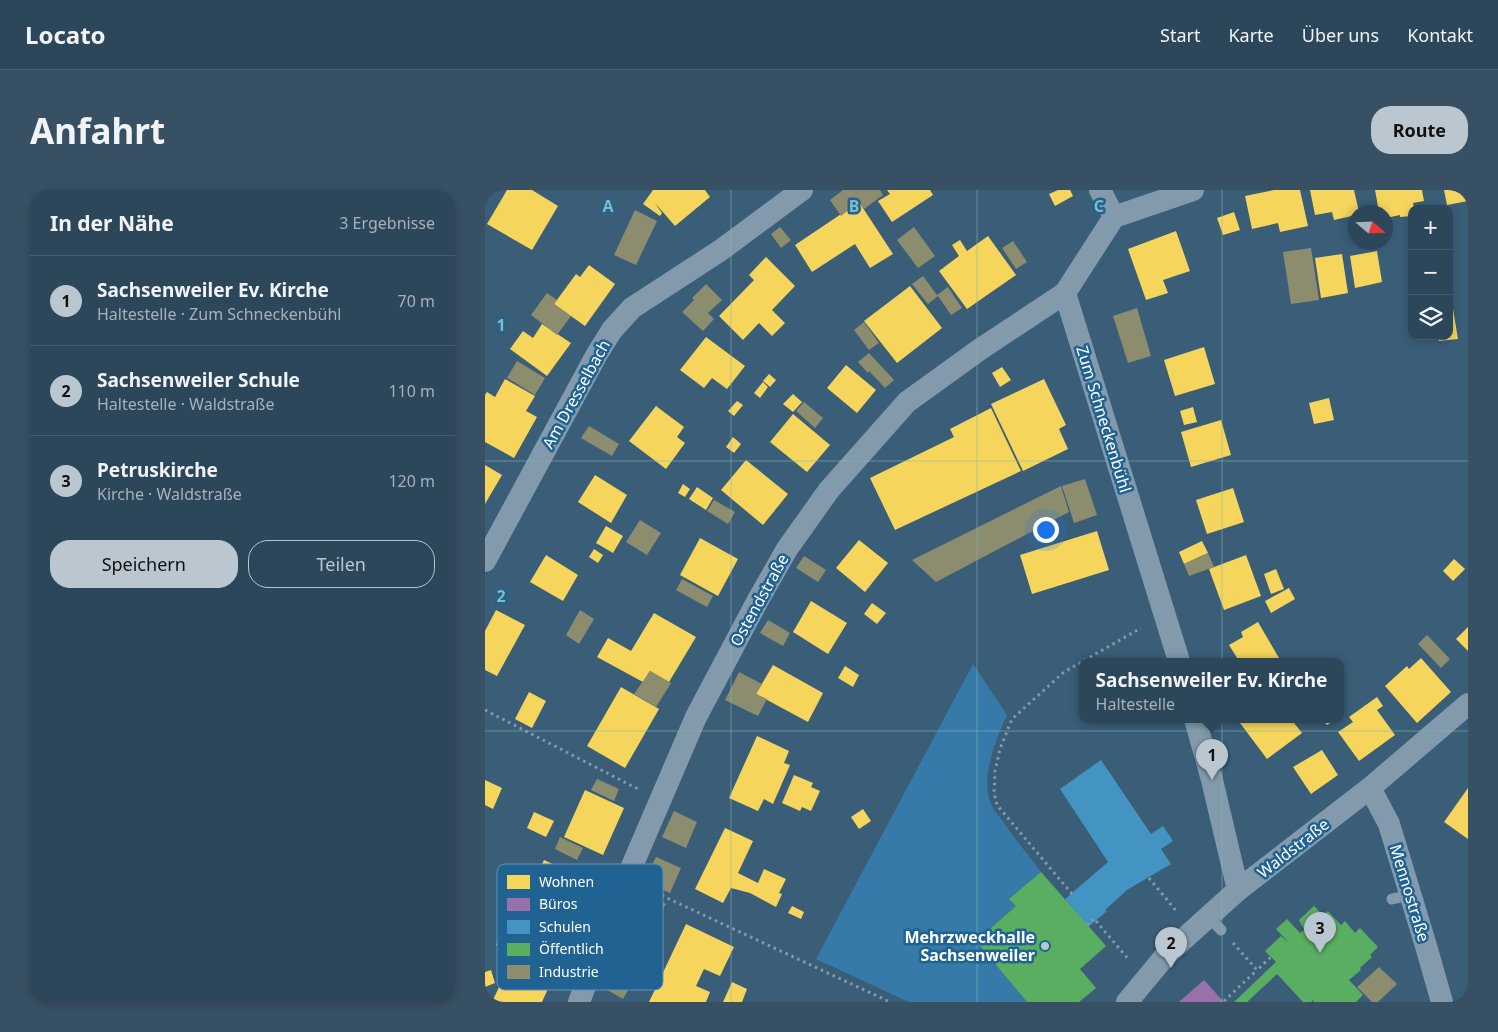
<!DOCTYPE html>
<html lang="de">
<head>
<meta charset="utf-8">
<style>
  body { margin:0; font-family:"Noto Sans",sans-serif; background:#385063; color:#f1f3f6 }
  .controls { position:absolute; right:15px; top:15px; display:grid; overflow:hidden; border-radius:10px; box-shadow:0 2px 8px #0003 }
  .controls button { width:45px; height:45px; display:grid; place-items:center; padding:0; border:0; border-bottom:1px solid #485e70; background:#2c465a; color:#f1f3f6; font:25px sans-serif }
  .compass { position:absolute; left:863px; top:15px; width:45px; height:45px; border-radius:50%; background:#2c465a; box-shadow:0 2px 8px #0003; rotate:109deg }
  .you { position:absolute; left:560px; top:339px; width:18px; height:18px; margin:-12px; border:4px solid #fff; border-radius:50%; background:#1a73e8; box-shadow:0 0 0 8px #1a73e833 }
  .badge { display:grid; place-items:center; width:32px; height:32px; border-radius:50%; background:#bac7d0; color:#111; font-size:16px; font-weight:700 }
  .pin { position:absolute; translate:-50% -41px; filter:drop-shadow(0 1px 2px #0008) }
  .pin::after { content:''; position:absolute; top:26px; width:18px; height:15px; background:inherit; clip-path:polygon(0 0,100% 0,50% 100%) }
  .popup { position:absolute; left:594px; top:468px; width:265px; height:65px; box-sizing:border-box; display:grid; place-content:center; border-radius:10px; background:#2c465a; filter:drop-shadow(0 1px 4px #0005); font-size:16px; white-space:nowrap; color:#a6b1bb }
  .popup b { font-size:19px; color:#f1f3f6 }
  .popup::after { content:''; position:absolute; left:50%; top:100%; margin-left:-10px; border:10px solid transparent; border-top-color:#2c465a }
  .list { margin:0; padding:0; list-style:none }
  h2 { display:flex; justify-content:space-between; align-items:center; height:65px; margin:0; padding:0 20px; font-size:21px }
  h2 small { font-size:16px; font-weight:400; color:#a6b1bb }
  .list li { display:grid; grid-template-columns:32px 1fr auto; gap:15px; align-items:center; box-sizing:border-box; height:90px; padding:0 20px; border-top:1px solid #485e70 }
  .list b { display:block; font-size:19px; white-space:nowrap }
  .list p { margin:0; font-size:16px; white-space:nowrap; color:#a6b1bb }
  .list em { font-size:16px; font-style:normal; color:#a6b1bb }
  .actions { display:flex; gap:10px; padding:15px 20px }
  .actions a { flex:1; padding:11px 0; border:1px solid #bac7d0; border-radius:20px; text-align:center; font-size:18px; color:#bac7d0 }
  .actions .main { background:#bac7d0; color:#111 }
  .icon { flex:none; width:28px; height:28px; fill:none; stroke:currentColor; stroke-width:2; stroke-linecap:round; stroke-linejoin:round }
  .map { position:relative; flex:none; width:983px; height:812px; overflow:hidden; border-radius:20px }
  header { display:flex; align-items:center; gap:30px; box-sizing:border-box; height:70px; padding:0 25px; background:#2c465a; border-bottom:1px solid #485e70 }
  header strong { font-size:24px }
  nav { display:flex; gap:28px; margin-inline-start:auto; font-size:18px }
  .intro { display:flex; align-items:center; justify-content:space-between; box-sizing:border-box; height:120px; padding:0 30px }
  h1 { margin:0; font-size:35px }
  .button { padding:12px 22px; border-radius:20px; background:#bac7d0; color:#111; font-size:18px; font-weight:700 }
  main { display:flex; gap:30px; padding:0 30px }
  aside { flex:1; background:#2c465a; border-radius:20px; box-shadow:0 2px 8px #0003 }
  .map>svg:first-child { display:block }
  .green { fill:#357aa8 }
  .homes { fill:#f6d55c }
  .offices { fill:#9970ab }
  .schools { fill:#4393c3 }
  .public { fill:#5aae61 }
  .industry { fill:#8c8c6e }
  .lines { fill:none; stroke-linecap:round; stroke-linejoin:round }
  .path { stroke:#829aab; stroke-width:3; stroke-dasharray:2.5 4; stroke-linecap:butt }
  .service { stroke:#829aab; stroke-width:11 }
  .minor { stroke:#829aab; stroke-width:22 }
  .grid { fill:none; stroke:#87bab6; stroke-width:1; stroke-opacity:0.55 }
  .poi-dot { fill:#bac7d0; stroke:#206392; stroke-width:2 }
  .labels { text-anchor:middle; stroke-width:5; stroke-linejoin:round; paint-order:stroke }
  .street-label { font-size:16px; fill:#fff; stroke:#206392 }
  .poi-label { font-size:16px; font-weight:bold; fill:#fff; stroke:#206392; text-anchor:end }
  .key { fill:#206392; stroke:#6392b3; stroke-width:1 }
  .key-label { font-size:14px; fill:#fff }
  .grid-label { font-size:16px; text-anchor:middle; font-weight:bold; fill:#87bab6; stroke:#206392; stroke-width:5; stroke-linejoin:round; paint-order:stroke }
</style>
</head>
<body>
<header>
<strong>Locato</strong>
<nav><a>Start</a><a>Karte</a><a>Über uns</a><a>Kontakt</a></nav>
</header>
<div class="intro"><h1>Anfahrt</h1><a class="button">Route</a></div>
<main>
<aside>
<h2>In der Nähe<small>3 Ergebnisse</small></h2>
<ul class="list">
<li><span class="badge">1</span><div><b>Sachsenweiler Ev. Kirche</b><p>Haltestelle · Zum Schneckenbühl</p></div><em>70 m</em></li>
<li><span class="badge">2</span><div><b>Sachsenweiler Schule</b><p>Haltestelle · Waldstraße</p></div><em>110 m</em></li>
<li><span class="badge">3</span><div><b>Petruskirche</b><p>Kirche · Waldstraße</p></div><em>120 m</em></li>
</ul>
<div class="actions"><a class="main">Speichern</a><a>Teilen</a></div>
</aside>
<div class="map">
<svg width="983" height="812" viewBox="0 0 983 812">
  <rect width="100%" height="100%" fill="#3a5e78"/>
  <path class="green" d="M488 474 522 525C511 549 495 588 506 614 508 619 513 625 517 630 529 648 543 664 556 682L524 709 531 716 491 751 542 812H424L331 769Z"/>
  <g class="homes">
    <polygon points="22,0 47,0 73,16 47,60 2,34"/>
    <polygon points="168,0 220,0 225,7 190,36 170,13 177,23 175,26 158,14"/>
    <polygon points="402,0 445,0 448,5 407,32 393,11 405,4"/>
    <polygon points="573,0 585,0 588,6 570,16 564,4"/>
    <polygon points="789,0 815,0 823,36 795,42 793,33 767,39 760,6"/>
    <polygon points="825,0 869,0 874,22 871,22 871,25 849,30 847,22 830,25"/>
    <polygon points="890,0 937,0 939,11 928,13 929,19 927,19 927,26 915,27 915,25 901,28 901,22 894,22"/>
    <polygon points="959,0 983,0 983,11 962,15"/>
    <polygon points="374,12 408,64 385,78 370,54 327,82 310,55"/>
    <polygon points="749,22 755,40 738,45 732,28"/>
    <polygon points="691,41 705,81 678,90 683,103 661,110 643,59"/>
    <polygon points="503,46 531,85 482,119 454,81 474,66 467,55 475,50 482,61"/>
    <polygon points="892,61 897,92 870,98 865,66"/>
    <polygon points="857,64 863,103 836,108 830,68"/>
    <polygon points="281,67 310,96 287,120 300,133 287,146 274,133 258,150 234,126 269,90 264,85"/>
    <polygon points="104,75 130,94 100,136 69,114 91,84 95,87"/>
    <polygon points="425,96 457,138 412,173 379,131"/>
    <polygon points="964,119 968,119 973,149 954,151 953,146 964,146"/>
    <polygon points="57,134 86,153 62,186 25,159 38,141 48,148"/>
    <polygon points="221,147 260,176 242,199 227,188 219,198 195,180"/>
    <polygon points="719,157 730,194 690,206 679,170"/>
    <polygon points="361,175 391,200 372,223 342,198"/>
    <polygon points="517,177 526,190 515,197 507,183"/>
    <polygon points="284,184 291,190 285,197 278,191"/>
    <polygon points="20,189 50,206 41,221 52,227 29,268 0,252 0,205 2,202 10,207"/>
    <polygon points="559,189 581,235 574,239 583,259 538,281 506,214"/>
    <polygon points="278,192 283,197 275,208 269,203"/>
    <polygon points="308,204 317,212 308,222 298,214"/>
    <polygon points="844,208 849,230 829,234 824,213"/>
    <polygon points="252,211 258,215 249,226 243,221"/>
    <polygon points="171,216 199,237 192,247 200,253 181,279 144,251"/>
    <polygon points="708,217 712,232 699,235 695,221"/>
    <polygon points="506,218 536,281 410,340 385,288 469,247 465,239"/>
    <polygon points="308,224 345,255 322,282 285,252"/>
    <polygon points="736,230 746,265 706,277 696,242"/>
    <polygon points="248,247 256,254 249,263 241,257"/>
    <polygon points="261,270 303,304 278,335 236,300"/>
    <polygon points="0,275 17,285 0,314"/>
    <polygon points="110,285 142,305 126,333 93,312"/>
    <polygon points="198,294 205,299 200,307 193,303"/>
    <polygon points="212,297 228,308 221,320 204,309"/>
    <polygon points="748,298 759,332 722,344 711,310"/>
    <polygon points="121,336 138,346 128,363 111,353"/>
    <polygon points="612,341 624,380 547,404 535,365"/>
    <polygon points="215,348 253,369 233,406 195,385"/>
    <polygon points="374,350 403,373 380,402 351,378"/>
    <polygon points="717,351 723,363 699,374 694,362"/>
    <polygon points="109,359 118,365 113,373 104,367"/>
    <polygon points="61,365 93,385 78,411 45,392"/>
    <polygon points="761,365 776,406 739,420 724,379"/>
    <polygon points="969,369 980,379 968,391 958,381"/>
    <polygon points="791,379 799,399 786,404 779,384"/>
    <polygon points="804,398 810,409 786,423 780,411"/>
    <polygon points="326,411 362,433 343,464 308,442"/>
    <polygon points="387,413 401,423 392,434 379,424"/>
    <polygon points="11,420 40,435 12,486 0,480 0,441"/>
    <polygon points="169,423 211,447 184,492 165,481 158,492 112,467 123,448 146,461"/>
    <polygon points="773,432 794,468 788,471 754,471 744,455 758,447 756,442"/>
    <polygon points="983,437 983,461 971,449"/>
    <polygon points="936,468 966,502 932,533 900,496 922,476 924,479"/>
    <polygon points="288,475 338,503 323,532 271,504"/>
    <polygon points="360,476 374,485 368,497 353,488"/>
    <polygon points="136,497 174,519 140,578 102,556"/>
    <polygon points="44,502 61,511 47,538 30,529"/>
    <polygon points="892,507 898,516 892,520 910,545 874,571 853,542 868,532 864,527"/>
    <polygon points="752,529 806,529 817,543 782,569"/>
    <polygon points="837,529 852,529 842,535"/>
    <polygon points="272,546 304,561 299,573 305,575 288,614 279,609 273,621 244,608"/>
    <polygon points="837,560 853,585 826,604 808,577"/>
    <polygon points="309,585 328,593 326,597 335,601 326,621 317,617 315,621 297,613"/>
    <polygon points="0,590 17,598 8,619 0,615"/>
    <polygon points="983,598 983,649 959,632"/>
    <polygon points="100,600 139,618 118,665 79,647"/>
    <polygon points="378,619 386,631 374,639 366,627"/>
    <polygon points="49,622 69,631 61,647 42,638"/>
    <polygon points="240,638 268,651 253,683 273,693 279,679 301,689 294,703 297,704 291,717 265,703 246,698 238,713 210,699"/>
    <polygon points="59,670 108,693 83,746 34,722"/>
    <polygon points="307,716 319,722 316,729 303,723"/>
    <polygon points="201,734 249,757 235,786 219,779 211,796 225,802 221,812 164,812"/>
    <polygon points="17,740 29,745 22,760 11,755"/>
    <polygon points="135,751 163,764 151,789 144,785 140,792 128,785 131,780 124,777"/>
    <polygon points="35,753 66,767 56,788 66,792 57,812 7,812"/>
    <polygon points="6,780 10,793 0,797 0,782"/>
    <polygon points="247,792 262,799 257,812 238,812"/>
  </g>
  <polygon class="offices" points="719,790 739,812 694,812"/>
  <polygon class="schools" points="616,570 666,644 678,636 688,651 676,659 686,674 642,700 620,720 622,721 603,737 580,709 623,672 575,599"/>
  <g class="public">
    <polygon points="556,682 621,756 595,779 611,798 594,812 542,812 491,751 531,716 524,709"/>
    <polygon points="829,716 838,725 843,721 856,735 860,731 870,743 875,738 893,757 885,765 887,767 875,778 876,780 864,790 878,805 871,812 829,812 828,810 826,812 818,812 792,784 762,812 749,812 791,772 780,761 796,746 805,754 791,739 802,729 815,743 819,740 814,730"/>
  </g>
  <g class="industry">
    <polygon points="358,0 395,0 398,5 379,19 374,12 356,26 345,10"/>
    <polygon points="150,20 172,31 151,75 129,65"/>
    <polygon points="295,37 306,50 296,58 286,44"/>
    <polygon points="429,37 450,66 433,78 412,50"/>
    <polygon points="528,51 542,72 531,79 517,58"/>
    <polygon points="826,58 834,110 806,114 798,62"/>
    <polygon points="438,86 452,105 463,97 477,118 466,125 453,106 443,114 427,94"/>
    <polygon points="221,94 237,110 223,123 229,129 218,141 197,122 209,110 207,108"/>
    <polygon points="62,103 72,110 69,114 86,126 72,145 46,125"/>
    <polygon points="652,118 666,166 643,173 628,126"/>
    <polygon points="379,132 394,153 384,160 369,140"/>
    <polygon points="384,163 409,190 400,198 384,181 383,183 373,172"/>
    <polygon points="32,171 60,188 50,205 22,188"/>
    <polygon points="319,212 338,228 330,238 311,221"/>
    <polygon points="104,236 134,254 127,266 96,248"/>
    <polygon points="600,289 612,325 589,333 577,296"/>
    <polygon points="576,296 584,322 451,392 427,370"/>
    <polygon points="229,310 250,322 243,334 222,321"/>
    <polygon points="155,330 176,343 162,365 141,352"/>
    <polygon points="723,363 729,377 704,386 699,374"/>
    <polygon points="319,366 341,380 333,392 311,378"/>
    <polygon points="197,389 228,406 222,417 191,400"/>
    <polygon points="95,420 109,429 94,454 81,445"/>
    <polygon points="283,430 305,443 298,456 275,443"/>
    <polygon points="942,445 965,469 956,478 933,454"/>
    <polygon points="165,481 186,493 171,517 149,504"/>
    <polygon points="254,482 277,494 271,504 282,509 273,526 240,510"/>
    <polygon points="112,589 134,599 129,611 106,600"/>
    <polygon points="189,621 212,632 201,658 177,647"/>
    <polygon points="75,647 98,658 92,670 70,659"/>
    <polygon points="171,667 196,678 185,703 159,692"/>
    <polygon points="156,702 181,714 174,726 150,715"/>
    <polygon points="34,726 74,745 68,758 28,740"/>
    <polygon points="894,777 912,794 893,812 887,812 872,797"/>
    <polygon points="122,782 146,795 138,809 115,796"/>
  </g>
  <g class="lines">
    <g class="path">
      <polyline points="0,520 153,599"/>
      <polyline points="664,688 692,722"/>
      <polyline points="165,700 405,812"/>
      <polyline points="587,704 512,615 509,603 510,581 515,559 527,529 579,482 656,438"/>
      <polyline points="611,731 644,770"/>
      <polyline points="602,735 609,729"/>
      <polyline points="748,753 772,780 786,767"/>
      <polyline points="739,811 772,780"/>
    </g>
    <g class="service">
      <polyline points="907,709 925,705"/>
      <polyline points="723,726 736,740"/>
    </g>
    <g class="minor">
      <polyline points="615,0 629,27 580,103 694,471"/>
      <polyline points="629,27 708,0"/>
      <polyline points="0,371 112,164 127,140 147,118 236,60 317,0"/>
      <polyline points="710,529 727,590 753,700"/>
      <polyline points="885,598 904,634 941,756 957,812"/>
      <polyline points="94,812 141,690 211,527 273,410 302,359 344,300 422,212 494,160 580,103"/>
      <polyline points="642,812 681,765 753,700 885,598 983,514"/>
    </g>
  </g>
  <path class="grid" d="M246 0V812M492 0V812M737 0V812M0 271H983M0 541H983"/>
  <circle class="poi-dot" cx="560" cy="756" r="5"/>
  <g class="labels">
    <g class="street-label">
      <text transform="translate(91 204) rotate(-61)" y="6">Am Dresselbach</text>
      <text transform="translate(619 229) rotate(73)" y="6">Zum Schneckenbühl</text>
      <text transform="translate(274 410) rotate(-61)" y="6">Ostendstraße</text>
      <text transform="translate(808 658) rotate(-38)" y="6">Waldstraße</text>
      <text transform="translate(925 703) rotate(73)" y="6">Mennostraße</text>
    </g>
    <g class="poi-label">
      <text x="550" y="753">Mehrzweckhalle<tspan x="550" dy="18">Sachsenweiler</tspan></text>
    </g>
  </g>
  <rect x="12" y="674" width="166" height="126" rx="8" class="key"/>
  <rect x="22" y="685" width="23" height="14" fill="#f6d55c"/>
  <rect x="22" y="708" width="23" height="13" fill="#9970ab"/>
  <rect x="22" y="730" width="23" height="14" fill="#4393c3"/>
  <rect x="22" y="753" width="23" height="13" fill="#5aae61"/>
  <rect x="22" y="775" width="23" height="14" fill="#8c8c6e"/>
  <g class="key-label">
    <text x="54" y="697">Wohnen</text>
    <text x="54" y="719">Büros</text>
    <text x="54" y="742">Schulen</text>
    <text x="54" y="764">Öffentlich</text>
    <text x="54" y="787">Industrie</text>
  </g>
  <g class="grid-label">
    <text x="123" y="22">A</text>
    <text x="369" y="22">B</text>
    <text x="614" y="22">C</text>
    <text x="16" y="141">1</text>
    <text x="16" y="412">2</text>
  </g>
</svg>
<div class="controls">
<button>+</button>
<button>−</button>
<button><svg class="icon" aria-label="layers" viewBox="0 0 24 24"><path d="M12 4l9 5-9 5-9-5zM3 14l9 5 9-5"/></svg></button>
</div>
<svg class="compass" viewBox="-18 -18 36 36"><path d="M0-13l5 13h-10z" fill="#e53935"/><path d="M0 13l5-13h-10z" fill="#a6b1bb"/></svg>
<div class="you"></div>
<div class="pin badge" style="left:727px;top:590px">1</div>
<div class="popup"><b>Sachsenweiler Ev. Kirche</b>Haltestelle</div>
<div class="pin badge" style="left:686px;top:778px">2</div>
<div class="pin badge" style="left:835px;top:763px">3</div>
</div>
</main>
</body>
</html>
